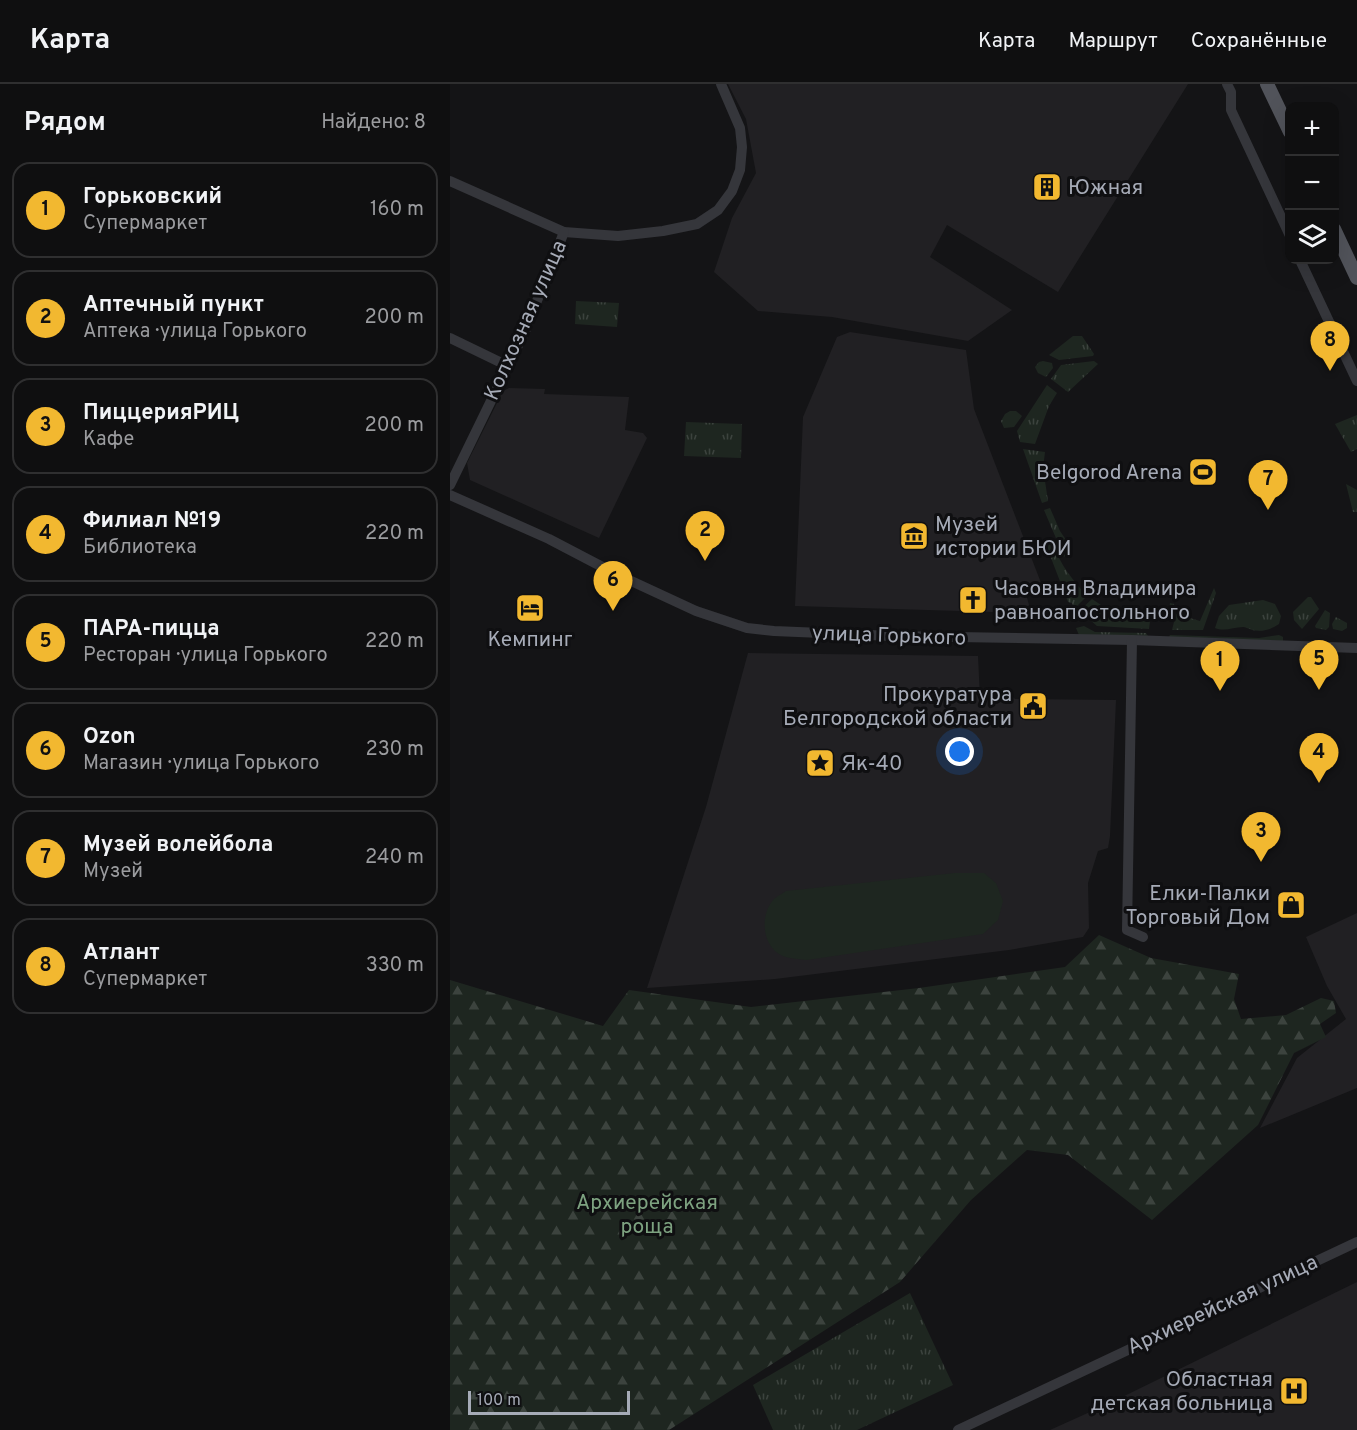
<!DOCTYPE html>
<html lang="ru">
<head>
<meta charset="utf-8">
<style>
  body { margin:0; font-family:Overpass,sans-serif; background:#181819; color:#f1f3f6 }
  .controls { position:absolute; right:18px; top:18px; display:grid; overflow:hidden; border-radius:12px; box-shadow:0 6px 24px #0002 }
  .controls button { width:54px; height:54px; display:grid; place-items:center; padding:0; border:0; border-bottom:2px solid #2f2f30; background:#0f0f10; color:#f1f3f6; font:30px sans-serif }
  .scale { position:absolute; left:18px; bottom:15px; width:162px; box-sizing:border-box; padding-left:6px; border:3px solid #a6abb7; border-top:0; font-size:16px; line-height:21px; white-space:nowrap; color:#a6abb7; -webkit-text-stroke:4px #0f0f11; paint-order:stroke }
  .you { position:absolute; left:510px; top:668px; width:21px; height:21px; margin:-15px; border:4px solid #fff; border-radius:50%; background:#1a73e8; box-shadow:0 0 0 9px #1a73e833 }
  .badge { display:grid; place-items:center; width:39px; height:39px; border-radius:50%; background:#f2b830; color:#111; font-size:20px; font-weight:700 }
  .pin { position:absolute; translate:-50% -50px; filter:drop-shadow(0 2px 3px #0008) }
  .pin::after { content:''; position:absolute; top:32px; width:21px; height:18px; background:inherit; clip-path:polygon(0 0,100% 0,50% 100%) }
  .list { margin:0; padding:0; list-style:none }
  h2 { display:flex; justify-content:space-between; align-items:center; height:78px; margin:0; padding:0 24px; font-size:26px }
  h2 small { font-size:20px; font-weight:400; color:#9b9c9f }
  .list li { display:grid; grid-template-columns:39px 1fr auto; gap:18px; align-items:center; box-sizing:border-box; height:96px; margin:0 12px 12px; padding:0 12px; border:2px solid #2f2f30; border-radius:18px }
  .list b { display:block; font-size:22px; white-space:nowrap }
  .list p { margin:0; font-size:20px; white-space:nowrap; color:#9b9c9f }
  .list em { font-size:20px; font-style:normal; color:#9b9c9f }
  .icon { flex:none; width:33px; height:33px; fill:none; stroke:currentColor; stroke-width:2; stroke-linecap:round; stroke-linejoin:round }
  .map { position:relative; flex:none; width:907px; height:1346px; overflow:hidden }
  header { display:flex; align-items:center; gap:36px; box-sizing:border-box; height:84px; padding:0 30px; background:#0f0f10; border-bottom:2px solid #2f2f30 }
  header strong { font-size:28px }
  nav { display:flex; gap:33px; margin-inline-start:auto; font-size:21px }
  main { display:flex }
  aside { flex:1; background:#0f0f10 }
  .map>svg:first-child { display:block }
  .built { fill:#212023 }
  .grass { fill:url(#grass-tufts) }
  .forest { fill:url(#forest-firs) }
  .pitch { fill:#1e2620 }
  .lines { fill:none; stroke-linecap:round; stroke-linejoin:round }
  .minor { stroke:#35363b; stroke-width:10 }
  .major { stroke:#51535a; stroke-width:14 }
  .labels { text-anchor:middle; stroke-width:6; stroke-linejoin:round; paint-order:stroke }
  .poi-label { font-size:21px; fill:#a6abb7; stroke:#0f0f11; text-anchor:start }
  .street-label { font-size:21px; fill:#a6abb7; stroke:#0f0f11 }
  .park-label { font-size:21px; fill:#7da280; stroke:#0f0f11 }
</style>
</head>
<body>
<header>
<strong>Карта</strong>
<nav><a>Карта</a><a>Маршрут</a><a>Сохранённые</a></nav>
</header>
<main>
<aside>
<h2>Рядом<small>Найдено: 8</small></h2>
<ul class="list">
<li><span class="badge">1</span><div><b>Горьковский</b><p>Супермаркет</p></div><em>160 m</em></li>
<li><span class="badge">2</span><div><b>Аптечный пункт</b><p>Аптека · улица Горького</p></div><em>200 m</em></li>
<li><span class="badge">3</span><div><b>ПиццерияРИЦ</b><p>Кафе</p></div><em>200 m</em></li>
<li><span class="badge">4</span><div><b>Филиал №19</b><p>Библиотека</p></div><em>220 m</em></li>
<li><span class="badge">5</span><div><b>ПАРА-пицца</b><p>Ресторан · улица Горького</p></div><em>220 m</em></li>
<li><span class="badge">6</span><div><b>Ozon</b><p>Магазин · улица Горького</p></div><em>230 m</em></li>
<li><span class="badge">7</span><div><b>Музей волейбола</b><p>Музей</p></div><em>240 m</em></li>
<li><span class="badge">8</span><div><b>Атлант</b><p>Супермаркет</p></div><em>330 m</em></li>
</ul>
</aside>
<div class="map">
<svg width="907" height="1346" viewBox="0 0 907 1346">
  <defs>
    <pattern id="grass-tufts" width="24" height="20" patternUnits="userSpaceOnUse" patternTransform="scale(1.5)"><rect width="24" height="20" fill="#1e2620"/><path d="M3 7l-1-3M5 7V3M7 7l1-3M15 17l-1-3M17 17v-4M19 17l1-3" fill="none" stroke="#3c433e"/></pattern>
    <pattern id="forest-firs" width="22" height="20" patternUnits="userSpaceOnUse" patternTransform="scale(1.5)"><rect width="22" height="20" fill="#1e2620"/><path d="M5 1l3.5 6h-7zM16 11l3.5 6h-7z" fill="#3c433e"/></pattern>
  </defs>
  <rect width="100%" height="100%" fill="#141416"/>
  <g class="built">
    <polygon points="278,0 738,0 608,208 497,141 480,173 562,226 518,257 382,233 308,227 264,188 282,134 306,89 296,35"/>
    <polygon points="400,248 516,266 524,325 593,504 576,510 579,521 575,529 345,522 353,333 387,253"/>
    <polygon points="59,304 95,305 94,310 179,313 175,346 193,349 197,354 149,454 20,396 17,379 53,307"/>
    <polygon points="298,569 528,572 530,614 558,614 562,612 565,615 666,616 660,752 658,764 648,767 638,799 639,844 633,853 559,866 325,895 197,904 256,723"/>
    <polygon points="907,829 907,1004 810,1044 847,974 896,935 877,902 856,853"/>
    <polygon points="907,1198 907,1346 600,1346 662,1318"/>
  </g>
  <g class="grass">
    <polygon points="126,217 169,219 167,243 125,240"/>
    <polygon points="623,252 632,252 644,270 643,272 609,276 599,271"/>
    <polygon points="593,277 602,279 603,284 596,293 588,289 585,283 589,278"/>
    <polygon points="644,277 648,280 618,308 601,295 611,281"/>
    <polygon points="597,301 607,309 599,322 585,360 570,358 567,347"/>
    <polygon points="560,327 566,327 572,332 564,343 554,344 551,337 555,330"/>
    <polygon points="907,331 907,365 901,368 885,340"/>
    <polygon points="236,338 292,340 291,374 234,372"/>
    <polygon points="573,365 595,368 593,384 598,417 592,419"/>
    <polygon points="896,400 907,406 907,428 903,428"/>
    <polygon points="600,424 610,447 622,465 614,473 594,426"/>
    <path d="M603 459C610 481 622 495 637 512L624 525 622 519 618 518 596 461Z"/>
    <polygon points="764,504 766,509 753,546 722,546 724,538 718,535 720,519 724,520 726,530 750,537"/>
    <polygon points="858,513 861,513 869,525 852,545 844,536 843,528"/>
    <polygon points="642,515 669,533 677,522 700,537 699,545 647,542 639,535 630,536 626,530"/>
    <path d="M813 516 825 520 831 532 829 540C820 546 812 548 802 546 800 545 795 543 793 543 783 543 775 548 765 544L769 532 779 521Z"/>
    <polygon points="875,526 880,529 879,543 876,546 866,544 865,542"/>
    <polygon points="886,533 897,539 897,544 892,547 883,545 882,540"/>
    <polygon points="634,542 645,548 696,549 698,552 629,551 626,544"/>
    <polygon points="720,551 809,554 829,551 833,553 833,557 719,553"/>
    <polygon points="460,1209 503,1301 407,1346 323,1346 303,1301"/>
  </g>
  <polygon class="forest" points="649,851 701,874 789,890 784,915 791,935 836,931 871,914 884,917 886,929 870,940 876,953 844,969 808,1041 702,1136 618,1071 577,1066 521,1116 450,1198 219,1346 0,1346 0,896 153,942 179,906 301,923 469,904 615,883"/>
  <path class="pitch" d="M505 789H534L546 799 553 817 548 836 533 850 357 876C350 875 340 875 333 872 312 864 309 831 324 815 327 812 332 810 336 807Z"/>
  <g class="lines">
    <g class="minor">
      <polyline points="777,0 781,8 781,26 840,152"/>
      <polyline points="0,97 114,148 168,152 213,147 247,140 268,126 282,107 290,86 292,63 290,44 271,0"/>
      <polyline points="850,176 907,297"/>
      <polyline points="0,254 58,282"/>
      <polyline points="0,401 76,245 114,148"/>
      <polyline points="0,411 99,455 164,489 246,527 297,544 324,547 443,552 682,556 907,564"/>
      <polyline points="682,556 677,846 693,853"/>
      <polyline points="508,1346 907,1158"/>
    </g>
    <g class="major">
      <polyline points="817,0 840,48"/>
      <polyline points="884,145 907,194"/>
    </g>
  </g>
  <defs>
    <g id="building-square" transform="scale(1.5)"><rect x="-9" y="-9" width="18" height="18" rx="4" fill="#f2b830" stroke="#0f0f11"/><path d="M-4-6H4V6H1V3H-1V6H-4ZM-2.5-4.3h1.7v1.8h-1.7ZM.8-4.3h1.7v1.8H.8ZM-2.5-1h1.7V.8h-1.7ZM.8-1h1.7V.8H.8Z" fill="#111"/></g>
    <g id="stadium-square" transform="scale(1.5)"><rect x="-9" y="-9" width="18" height="18" rx="4" fill="#f2b830" stroke="#0f0f11"/><path d="M0-5a6.5 5 0 1 0 0 10a6.5 5 0 1 0 0-10ZM-3.5-1.8h7v3.6h-7Z" fill="#111"/></g>
    <g id="museum-square" transform="scale(1.5)"><rect x="-9" y="-9" width="18" height="18" rx="4" fill="#f2b830" stroke="#0f0f11"/><path d="M0-6L6-3V-2H-6V-3ZM-5-1h2V3h-2ZM-1-1h2V3h-2ZM3-1h2V3H3ZM-6 4H6V6H-6Z" fill="#111"/></g>
    <g id="church-square" transform="scale(1.5)"><rect x="-9" y="-9" width="18" height="18" rx="4" fill="#f2b830" stroke="#0f0f11"/><path d="M-1.2-6h2.4v3.5h3.3v2.4h-3.3V6h-2.4V-.1h-3.3v-2.4h3.3Z" fill="#111"/></g>
    <g id="hotel-square" transform="scale(1.5)"><rect x="-9" y="-9" width="18" height="18" rx="4" fill="#f2b830" stroke="#0f0f11"/><path d="M-6-4.5h1.5V1H6V5H4.5V3h-9V5H-6ZM-4 0a1.8 1.8 0 1 1 3.6 0ZM.5 0V-2.5h3Q6-2.5 6 0Z" fill="#111"/></g>
    <g id="civic-square" transform="scale(1.5)"><rect x="-9" y="-9" width="18" height="18" rx="4" fill="#f2b830" stroke="#0f0f11"/><path d="M-.6-6.5H3V-4.5H.6V-3L4-1V1h2V6H-6V1h2V-1L-.6-3ZM-1.2 2.5V6h2.4V2.5Z" fill="#111"/></g>
    <g id="sight-square" transform="scale(1.5)"><rect x="-9" y="-9" width="18" height="18" rx="4" fill="#f2b830" stroke="#0f0f11"/><path d="M0-6L1.8-2.2L6-1.7L2.9 1.2L3.7 5.4L0 3.3L-3.7 5.4L-2.9 1.2L-6-1.7L-1.8-2.2Z" fill="#111"/></g>
    <g id="shop-square" transform="scale(1.5)"><rect x="-9" y="-9" width="18" height="18" rx="4" fill="#f2b830" stroke="#0f0f11"/><path d="M-5-2.5h2.3a2.7 3.5 0 0 1 5.4 0H5L5.5 6h-11ZM-1.5-2.5h3a1.5 2.3 0 0 0-3 0Z" fill="#111"/></g>
    <g id="hospital-square" transform="scale(1.5)"><rect x="-9" y="-9" width="18" height="18" rx="4" fill="#f2b830" stroke="#0f0f11"/><path d="M-5-5h3v3.5h4V-5h3V5h-3V1.5h-4V5h-3Z" fill="#111"/></g>
  </defs>
  <g fill-rule="evenodd">
    <use href="#building-square" x="597" y="103"/>
    <use href="#stadium-square" x="753" y="388"/>
    <use href="#museum-square" x="464" y="452"/>
    <use href="#church-square" x="523" y="516"/>
    <use href="#hotel-square" x="80" y="524"/>
    <use href="#civic-square" x="583" y="622"/>
    <use href="#sight-square" x="370" y="679"/>
    <use href="#shop-square" x="841" y="821"/>
    <use href="#hospital-square" x="844" y="1307"/>
  </g>
  <g class="labels">
    <g class="poi-label">
      <text x="618" y="110">Южная</text>
      <text x="732" y="395" text-anchor="end">Belgorod Arena</text>
      <text x="485" y="447">Музей<tspan x="485" dy="24">истории БЮИ</tspan></text>
      <text x="544" y="511">Часовня Владимира<tspan x="544" dy="24">равноапостольного</tspan></text>
      <text x="80" y="562" text-anchor="middle">Кемпинг</text>
      <text x="562" y="617" text-anchor="end">Прокуратура<tspan x="562" dy="24">Белгородской области</tspan></text>
      <text x="391" y="686">Як-40</text>
      <text x="820" y="816" text-anchor="end">Елки-Палки<tspan x="820" dy="24">Торговый Дом</tspan></text>
      <text x="823" y="1302" text-anchor="end">Областная<tspan x="823" dy="24">детская больница</tspan></text>
    </g>
    <g class="street-label">
      <text transform="translate(75 236) rotate(-66)" y="7">Колхозная улица</text>
      <text transform="translate(439 551) rotate(2)" y="7">улица Горького</text>
      <text transform="translate(772 1220) rotate(-25)" y="7">Архиерейская улица</text>
    </g>
    <g class="park-label">
      <text x="197" y="1125">Архиерейская<tspan x="197" dy="24">роща</tspan></text>
    </g>
  </g>
</svg>
<div class="controls">
<button>+</button>
<button>−</button>
<button><svg class="icon" aria-label="layers" viewBox="0 0 24 24"><path d="M12 4l9 5-9 5-9-5zM3 14l9 5 9-5"/></svg></button>
</div>
<div class="scale">100 m</div>
<div class="you"></div>
<div class="pin badge" style="left:770px;top:607px">1</div>
<div class="pin badge" style="left:255px;top:477px">2</div>
<div class="pin badge" style="left:811px;top:778px">3</div>
<div class="pin badge" style="left:869px;top:699px">4</div>
<div class="pin badge" style="left:869px;top:606px">5</div>
<div class="pin badge" style="left:163px;top:527px">6</div>
<div class="pin badge" style="left:818px;top:426px">7</div>
<div class="pin badge" style="left:880px;top:287px">8</div>
</div>
</main>
</body>
</html>
